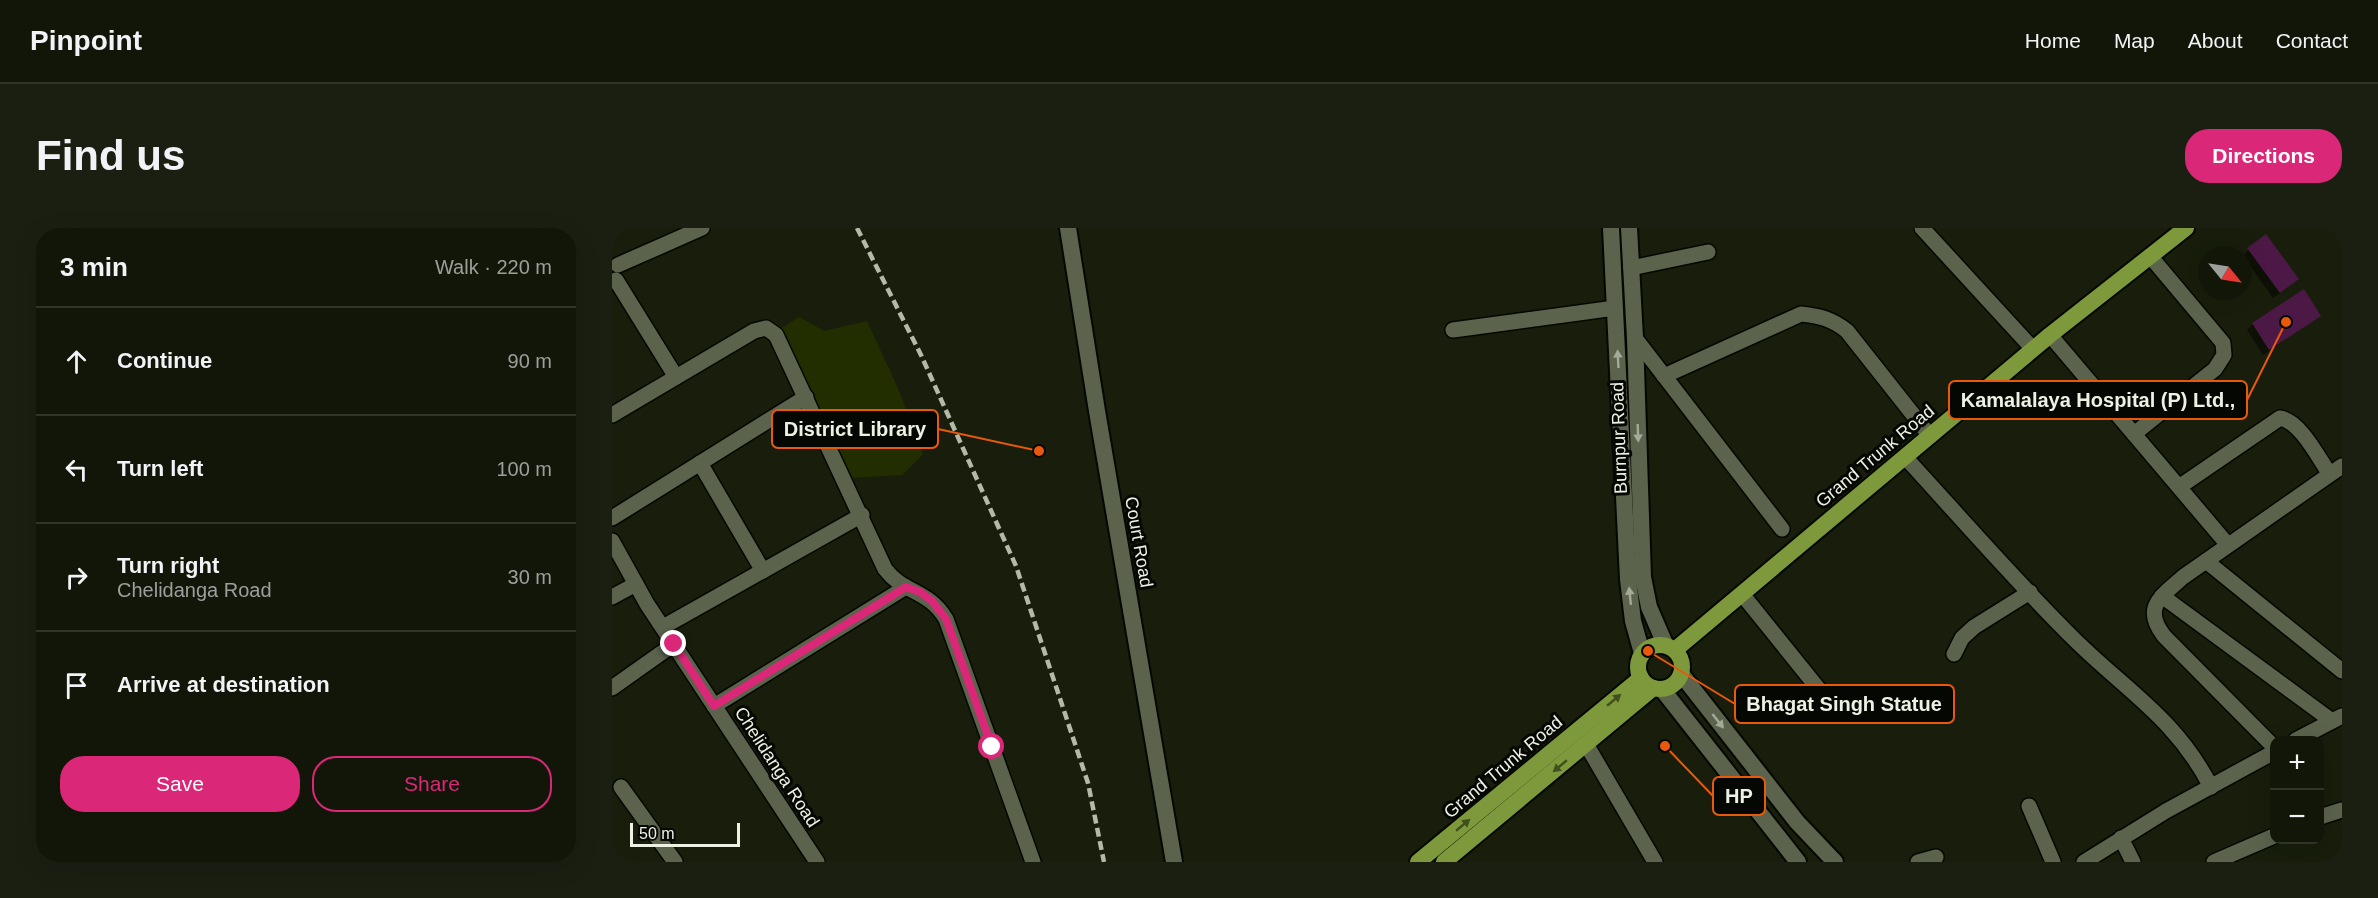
<!DOCTYPE html>
<html lang="en">
<head>
<meta charset="utf-8">
<style>
  body { margin:0; font-family:Arial,sans-serif; background:#1b1f12; color:#f1f3f6 }
  .controls { position:absolute; right:18px; bottom:18px; display:grid; overflow:hidden; border-radius:12px; box-shadow:0 6px 24px #0002 }
  .controls button { width:54px; height:54px; display:grid; place-items:center; padding:0; border:0; border-bottom:2px solid #313529; background:#121608; color:#f1f3f6; font:30px sans-serif }
  .compass { position:absolute; left:1586px; top:18px; width:54px; height:54px; border-radius:50%; background:#121608; box-shadow:0 6px 24px #0002; rotate:120deg }
  .scale { position:absolute; left:18px; bottom:15px; width:110px; box-sizing:border-box; padding-left:6px; border:3px solid #ecf1e4; border-top:0; font-size:16px; line-height:21px; white-space:nowrap; color:#ecf1e4; -webkit-text-stroke:4px #050702; paint-order:stroke }
  .stop { position:absolute; width:18px; height:18px; margin:-14px; border:4px solid #db2777; border-radius:50%; background:#fff }
  .stop.end { background:#db2777; border-color:#fff; box-shadow:0 2px 6px #0008 }
  .list { margin:0; padding:0; list-style:none }
  h2 { display:flex; justify-content:space-between; align-items:center; height:78px; margin:0; padding:0 24px; font-size:26px }
  h2 small { font-size:20px; font-weight:400; color:#9c9f9c }
  .list li { display:grid; grid-template-columns:39px 1fr auto; gap:18px; align-items:center; box-sizing:border-box; height:108px; padding:0 24px; border-top:2px solid #313529 }
  .list b { display:block; font-size:22px; white-space:nowrap }
  .list p { margin:0; font-size:20px; white-space:nowrap; color:#9c9f9c }
  .list em { font-size:20px; font-style:normal; color:#9c9f9c }
  .actions { display:flex; gap:12px; padding:18px 24px }
  .actions a { flex:1; padding:14px 0; border:2px solid #db2777; border-radius:24px; text-align:center; font-size:21px; color:#db2777 }
  .actions .main { background:#db2777; color:#fff }
  .icon { flex:none; width:33px; height:33px; fill:none; stroke:currentColor; stroke-width:2; stroke-linecap:round; stroke-linejoin:round }
  .map { position:relative; flex:none; width:1730px; height:634px; overflow:hidden; border-radius:24px }
  header { display:flex; align-items:center; gap:36px; box-sizing:border-box; height:84px; padding:0 30px; background:#121608; border-bottom:2px solid #313529 }
  header strong { font-size:28px }
  nav { display:flex; gap:33px; margin-inline-start:auto; font-size:21px }
  .intro { display:flex; align-items:center; justify-content:space-between; box-sizing:border-box; height:144px; padding:0 36px }
  h1 { margin:0; font-size:42px }
  .button { padding:15px 27px; border-radius:24px; background:#db2777; color:#fff; font-size:21px; font-weight:700 }
  main { display:flex; gap:36px; padding:0 36px }
  aside { flex:1; background:#121608; border-radius:24px; box-shadow:0 6px 24px #0002 }
  .map>svg:first-child { display:block }
  .green { fill:#222e00 }
  .shadow { fill:#0007 }
  .building { fill:#4c1846 }
  .lines { fill:none; stroke-linecap:round; stroke-linejoin:round }
  .minor-casing { stroke:#040800; stroke-width:18 }
  .tertiary-casing { stroke:#040800; stroke-width:20 }
  .primary-casing { stroke:#040800; stroke-width:20 }
  .minor { stroke:#5b634d; stroke-width:15 }
  .tertiary { stroke:#5b634d; stroke-width:16 }
  .primary { stroke:#7e993b; stroke-width:16 }
  .rail { stroke:#b4b9aa; stroke-width:4.5; stroke-dasharray:9 4.5; stroke-linecap:butt }
  .oneway { fill:#a4aa98 }
  .oneway2 { fill:#42501e }
  .route { stroke:#db2777; stroke-width:8 }
  .labels { text-anchor:middle; stroke-width:6; stroke-linejoin:round; paint-order:stroke }
  .street-label { font-size:18px; fill:#ecf1e4; stroke:#050702 }
  .leader { fill:none; stroke:#e8590c; stroke-width:2 }
  .callout-dot { fill:#e8590c; stroke:#050702; stroke-width:2 }
  .callout { fill:#050702; stroke:#e8590c; stroke-width:2 }
  .callout-label { font-size:20px; text-anchor:middle; font-weight:bold; fill:#ecf1e4 }
</style>
</head>
<body>
<header>
<strong>Pinpoint</strong>
<nav><a>Home</a><a>Map</a><a>About</a><a>Contact</a></nav>
</header>
<div class="intro"><h1>Find us</h1><a class="button">Directions</a></div>
<main>
<aside>
<h2>3 min<small>Walk · 220 m</small></h2>
<ul class="list">
<li><svg class="icon" aria-label="ahead" viewBox="0 0 24 24"><path d="M12 20V5M6 11l6-6 6 6"/></svg><div><b>Continue</b></div><em>90 m</em></li>
<li><svg class="icon" aria-label="left" viewBox="0 0 24 24"><path d="M17 20v-9H6M10 6l-5 5 5 5"/></svg><div><b>Turn left</b></div><em>100 m</em></li>
<li><svg class="icon" aria-label="right" viewBox="0 0 24 24"><path d="M7 20v-9h11M14 6l5 5-5 5"/></svg><div><b>Turn right</b><p>Chelidanga Road</p></div><em>30 m</em></li>
<li><svg class="icon" aria-label="arrive" viewBox="0 0 24 24"><path d="M6 21V4h12l-3 4 3 4H6"/></svg><div><b>Arrive at destination</b></div></li>
</ul>
<div class="actions"><a class="main">Save</a><a>Share</a></div>
</aside>
<div class="map">
<svg width="1730" height="634" viewBox="0 0 1730 634">
  <rect width="100%" height="100%" fill="#181e0b"/>
  <polygon class="green" points="187,89 212,103 255,93 285,158 311,226 290,247 237,250 167,102"/>
  <g class="shadow">
    <polygon points="1636,22 1679,57 1661,70 1631,28"/>
    <polygon points="1707,88 1651,127 1635,102 1641,96"/>
  </g>
  <g class="building">
    <polygon points="1654,6 1687,51 1668,65 1635,20"/>
    <polygon points="1692,61 1709,88 1657,122 1640,95"/>
  </g>
  <g class="lines">
    <g class="minor-casing">
      <g id="minor">
        <polyline points="1310,0 1421,121"/>
        <polyline points="6,37 90,0"/>
        <polyline points="1019,40 1096,24"/>
        <polyline points="4,52 64,149"/>
        <polyline points="841,102 1003,80"/>
        <polyline points="1438,107 1616,317"/>
        <polyline points="1023,110 1170,301"/>
        <path d="M1052 148 1189 86C1208 88 1220 91 1235 103L1318 208"/>
        <path d="M0 187 142 103 154 100 164 107 273 341C292 366 316 361 334 391L421 634"/>
        <polyline points="1522,206 1603,141 1612,127 1611,115 1538,28"/>
        <path d="M1293 229C1349 290 1404 354 1464 413 1516 464 1564 491 1599 559"/>
        <polyline points="88,235 151,343"/>
        <path d="M1567 259 1668 190C1688 193 1706 229 1717 245"/>
        <polyline points="0,290 194,169"/>
        <polyline points="0,313 35,376 205,634"/>
        <polyline points="1594,333 1730,443"/>
        <polyline points="1130,366 1213,469"/>
        <polyline points="1550,368 1720,493"/>
        <polyline points="0,369 24,356"/>
        <polyline points="51,399 250,287"/>
        <polyline points="1342,426 1350,410 1362,399 1418,364"/>
        <polyline points="0,460 62,416"/>
        <polyline points="102,478 294,359"/>
        <polyline points="1684,512 1730,488"/>
        <polyline points="974,516 1043,634"/>
        <path d="M1662 519 1552 408C1530 379 1549 369 1571 349L1730 238"/>
        <polyline points="9,559 63,634"/>
        <polyline points="1417,578 1441,634"/>
        <polyline points="1708,589 1730,582"/>
        <polyline points="1509,610 1521,634"/>
        <polyline points="1306,634 1324,629"/>
        <polyline points="1472,634 1554,583 1662,524"/>
        <polyline points="1602,634 1662,608"/>
      </g>
    </g>
    <g class="tertiary-casing">
      <g id="tertiary">
        <polyline points="456,0 485,183 562,634"/>
        <polyline points="999,0 1016,351 1021,393 1030,425"/>
        <polyline points="1017,0 1023,110 1031,349 1037,379 1053,416"/>
        <polyline points="1070,447 1185,594 1223,634"/>
        <polyline points="1050,461 1186,634"/>
      </g>
    </g>
    <g class="primary-casing">
      <g id="primary">
        <circle cx="1048" cy="439" r="22"/>
        <polyline points="1064,421 1438,107 1574,0"/>
        <polyline points="806,634 1029,450"/>
        <polyline points="832,634 1041,460"/>
      </g>
    </g>
    <use href="#minor" class="minor"/>
    <use href="#tertiary" class="tertiary"/>
    <use href="#primary" class="primary"/>
    <polyline class="rail" points="245,0 309,127 404,338 476,555 492,634"/>
  </g>
  <defs><path id="oneway-solid" d="M-6-.8H1V-3.2L6.5 0L1 3.2V.8H-6Z" transform="scale(1.5)"/></defs>
  <g class="oneway">
    <use href="#oneway-solid" transform="translate(1006 131) rotate(-93)"/>
    <use href="#oneway-solid" transform="translate(1026 205) rotate(88)"/>
    <use href="#oneway-solid" transform="translate(1018 368) rotate(-96)"/>
    <use href="#oneway-solid" transform="translate(1106 493) rotate(52)"/>
  </g>
  <g class="oneway2">
    <use href="#oneway-solid" transform="translate(1002 472) rotate(-40)"/>
    <use href="#oneway-solid" transform="translate(948 538) rotate(140)"/>
    <use href="#oneway-solid" transform="translate(851 597) rotate(-40)"/>
  </g>
  <g class="lines">
    <polyline class="route" points="62,416 102,478 294,359 308,364 320,373 334,391 380,519"/>
  </g>
  <g class="labels">
    <g class="street-label">
      <text transform="translate(1007 210) rotate(-92)" y="6">Burnpur Road</text>
      <text transform="translate(1263 228) rotate(-40)" y="6">Grand Trunk Road</text>
      <text transform="translate(527 314) rotate(80)" y="6">Court Road</text>
      <text transform="translate(165 539) rotate(57)" y="6">Chelidanga Road</text>
      <text transform="translate(891 539) rotate(-40)" y="6">Grand Trunk Road</text>
    </g>
  </g>
  <path class="leader" d="M1674 94L1635 172M427 223L326 201M1036 423L1123 476M1053 518L1101 568"/>
  <g class="callout-dot">
    <circle cx="1674" cy="94" r="6"/>
    <circle cx="427" cy="223" r="6"/>
    <circle cx="1036" cy="423" r="6"/>
    <circle cx="1053" cy="518" r="6"/>
  </g>
  <g class="callout">
    <rect x="1337" y="153" width="298" height="38" rx="6"/>
    <rect x="160" y="182" width="166" height="38" rx="6"/>
    <rect x="1123" y="457" width="219" height="38" rx="6"/>
    <rect x="1101" y="549" width="52" height="38" rx="6"/>
  </g>
  <g class="callout-label">
    <text x="1486" y="179">Kamalalaya Hospital (P) Ltd.,</text>
    <text x="243" y="208">District Library</text>
    <text x="1232" y="483">Bhagat Singh Statue</text>
    <text x="1127" y="575">HP</text>
  </g>
</svg>
<div class="controls">
<button>+</button>
<button>−</button>
</div>
<svg class="compass" viewBox="-18 -18 36 36"><path d="M0-13l5 13h-10z" fill="#e53935"/><path d="M0 13l5-13h-10z" fill="#9c9f9c"/></svg>
<div class="scale">50 m</div>
<div class="stop" style="left:380px;top:519px"></div>
<div class="stop end" style="left:62px;top:416px"></div>
</div>
</main>
</body>
</html>
